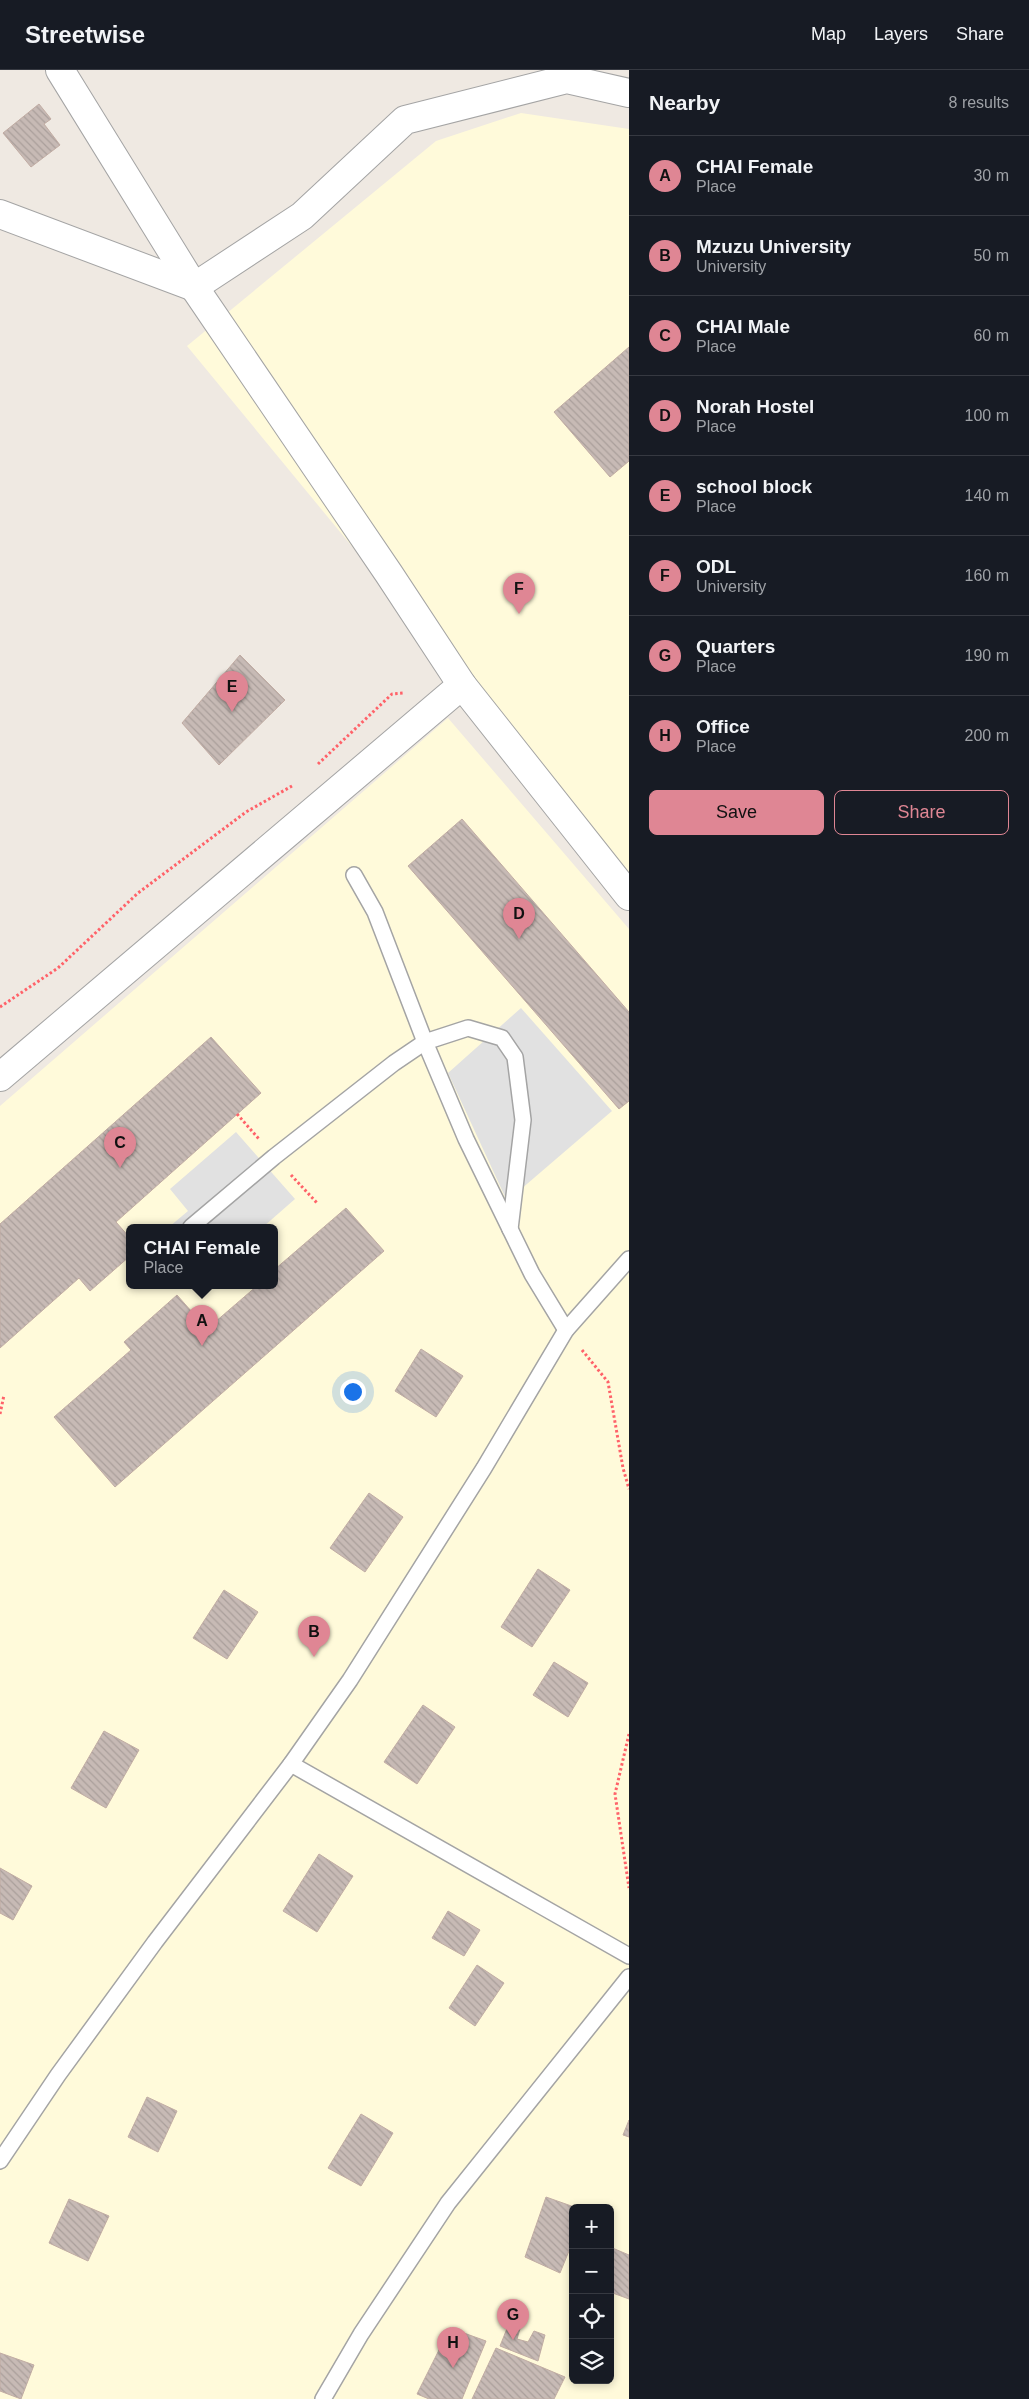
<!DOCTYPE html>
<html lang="en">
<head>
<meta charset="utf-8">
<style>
  body { margin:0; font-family:Helvetica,sans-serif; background:#242831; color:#f1f3f6 }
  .controls { position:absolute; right:15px; bottom:15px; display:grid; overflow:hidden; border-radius:8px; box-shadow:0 2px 8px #0003 }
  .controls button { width:45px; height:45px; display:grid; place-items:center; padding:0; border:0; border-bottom:1px solid #363941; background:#171b24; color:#f1f3f6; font:25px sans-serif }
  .you { position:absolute; left:352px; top:1321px; width:18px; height:18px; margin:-12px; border:4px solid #fff; border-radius:50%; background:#1a73e8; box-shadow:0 0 0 8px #1a73e833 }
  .badge { display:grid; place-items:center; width:32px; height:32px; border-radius:50%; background:#df8694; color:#111; font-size:16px; font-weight:700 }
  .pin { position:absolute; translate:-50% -41px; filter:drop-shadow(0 1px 2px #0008) }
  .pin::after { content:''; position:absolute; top:26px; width:18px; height:15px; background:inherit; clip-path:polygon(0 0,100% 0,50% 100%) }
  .popup { position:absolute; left:126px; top:1154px; width:152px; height:65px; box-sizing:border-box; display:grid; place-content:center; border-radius:8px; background:#171b24; filter:drop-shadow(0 1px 4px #0005); font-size:16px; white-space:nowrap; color:#9ea1a6 }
  .popup b { font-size:19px; color:#f1f3f6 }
  .popup::after { content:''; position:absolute; left:50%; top:100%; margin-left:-10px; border:10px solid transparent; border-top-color:#171b24 }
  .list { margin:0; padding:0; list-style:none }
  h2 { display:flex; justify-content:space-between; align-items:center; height:65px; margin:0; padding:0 20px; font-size:21px }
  h2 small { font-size:16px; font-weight:400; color:#9ea1a6 }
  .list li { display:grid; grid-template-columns:32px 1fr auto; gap:15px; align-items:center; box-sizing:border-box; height:80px; padding:0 20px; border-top:1px solid #363941 }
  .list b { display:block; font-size:19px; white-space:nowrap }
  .list p { margin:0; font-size:16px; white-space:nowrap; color:#9ea1a6 }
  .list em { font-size:16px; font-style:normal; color:#9ea1a6 }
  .actions { display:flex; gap:10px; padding:15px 20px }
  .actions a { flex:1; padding:11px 0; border:1px solid #df8694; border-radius:8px; text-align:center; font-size:18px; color:#df8694 }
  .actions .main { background:#df8694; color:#111 }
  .icon { flex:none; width:28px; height:28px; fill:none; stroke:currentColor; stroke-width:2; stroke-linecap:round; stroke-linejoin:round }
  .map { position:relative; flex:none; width:629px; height:2329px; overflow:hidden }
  header { display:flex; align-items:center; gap:30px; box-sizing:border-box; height:70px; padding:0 25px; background:#171b24; border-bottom:1px solid #363941 }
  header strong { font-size:24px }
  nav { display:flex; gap:28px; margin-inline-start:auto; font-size:18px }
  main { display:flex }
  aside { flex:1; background:#171b24 }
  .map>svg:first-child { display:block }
  .education { fill:#fffada; fill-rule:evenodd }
  .parking { fill:#e1e1e1 }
  .building { fill:url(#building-back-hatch); stroke:#c1aca3 }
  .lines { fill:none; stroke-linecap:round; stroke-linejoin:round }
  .service-casing { stroke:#a4a4a4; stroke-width:18 }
  .minor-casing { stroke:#a4a4a4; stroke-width:30 }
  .path { stroke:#ff6269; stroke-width:3; stroke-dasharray:2.5 2.5; stroke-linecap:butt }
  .service { stroke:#fff; stroke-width:15 }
  .minor { stroke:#fff; stroke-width:28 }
</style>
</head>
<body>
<header>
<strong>Streetwise</strong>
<nav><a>Map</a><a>Layers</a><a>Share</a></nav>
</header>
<main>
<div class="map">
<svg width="629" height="2329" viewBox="0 0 629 2329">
  <defs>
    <pattern id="building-back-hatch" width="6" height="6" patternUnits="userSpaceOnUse" patternTransform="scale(1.25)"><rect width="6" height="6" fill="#c7bab5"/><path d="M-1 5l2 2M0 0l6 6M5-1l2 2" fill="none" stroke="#aa9f9b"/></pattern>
  </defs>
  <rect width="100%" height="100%" fill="#efe9e2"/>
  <g class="education">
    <polygon points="521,43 629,59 629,813 187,276 436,71"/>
    <path d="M448 648 629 859V2329H0V1036ZM130 1157H274V1215H130ZM573 2138H610V2310H573Z"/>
  </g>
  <g class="parking">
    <polygon points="521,938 612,1041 507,1131 448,1003"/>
    <polygon points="236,1062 295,1129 263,1157 169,1157 188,1141 170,1119"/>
  </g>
  <g class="building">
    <polygon points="39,34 51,49 44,54 60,75 31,97 3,63"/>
    <polygon points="629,277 629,391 610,407 554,342"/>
    <polygon points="240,585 285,630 219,695 182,653"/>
    <polygon points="462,749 629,942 629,1031 619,1039 408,796"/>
    <polygon points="211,967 261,1023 116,1152 130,1168 130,1186 90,1221 79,1208 0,1278 0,1154"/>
    <polygon points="346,1138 384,1181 115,1417 54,1347 131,1280 124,1272 177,1225 207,1259 258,1215 274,1215 274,1200"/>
    <polygon points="421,1279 463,1306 436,1347 395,1321"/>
    <polygon points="369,1423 403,1447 365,1502 330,1478"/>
    <polygon points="538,1499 570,1520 532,1577 501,1557"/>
    <polygon points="224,1520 258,1542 227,1589 193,1568"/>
    <polygon points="554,1592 588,1613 568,1647 533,1625"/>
    <polygon points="423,1635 455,1657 417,1714 384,1692"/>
    <polygon points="104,1661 139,1680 106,1738 71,1718"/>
    <polygon points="319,1784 353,1806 317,1862 283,1841"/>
    <polygon points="0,1798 32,1816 13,1850 0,1843"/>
    <polygon points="448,1841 480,1860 464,1886 432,1868"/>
    <polygon points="477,1895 504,1913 475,1956 449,1938"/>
    <polygon points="147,2027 177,2041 158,2082 128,2067"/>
    <polygon points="361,2044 393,2063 361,2116 328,2098"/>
    <polygon points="629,2050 629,2067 623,2065"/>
    <polygon points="546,2127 577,2138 573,2138 573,2171 560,2203 525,2187"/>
    <polygon points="69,2129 109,2146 88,2191 49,2173"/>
    <polygon points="610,2177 629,2185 629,2229 610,2222"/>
    <polygon points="510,2251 521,2255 517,2269 528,2272 534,2261 545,2265 538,2291 500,2276"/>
    <polygon points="450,2258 486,2271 462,2329 429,2329 417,2324"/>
    <polygon points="496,2278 565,2307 554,2329 472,2329"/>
    <polygon points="0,2283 34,2295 21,2329 0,2321"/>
  </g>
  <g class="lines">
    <g class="service-casing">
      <g id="service">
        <polyline points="354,805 375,842 425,972 466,1069 532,1204 566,1260"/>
        <polyline points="191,1157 274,1087 394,993 425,972 468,958 502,968 515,987 523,1050 510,1159"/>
        <polyline points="291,1694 629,1886"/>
        <polyline points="0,2091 58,2005 155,1872 291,1694 350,1610 484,1398 566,1260 629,1189"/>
        <polyline points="323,2329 361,2264 448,2133 629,1907"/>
      </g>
    </g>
    <g class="minor-casing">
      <g id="minor">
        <polyline points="60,0 194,217 389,504 462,615 629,826"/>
        <polyline points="0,144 194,217 302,146 405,50 567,9 629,23"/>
        <polyline points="0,1007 462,615"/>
      </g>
    </g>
    <g class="path">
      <polyline points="318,694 392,624 404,623"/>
      <polyline points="0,937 58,898 138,823 246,742 292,716"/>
      <polyline points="237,1044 259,1069"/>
      <polyline points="291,1105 318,1134"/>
      <polyline points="582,1280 608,1312 623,1398 629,1419"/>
      <polyline points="0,1344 4,1325"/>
      <polyline points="629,1664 615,1724 629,1818"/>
    </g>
    <use href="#service" class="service"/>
    <use href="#minor" class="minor"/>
  </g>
</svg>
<div class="controls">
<button>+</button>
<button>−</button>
<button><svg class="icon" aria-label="locate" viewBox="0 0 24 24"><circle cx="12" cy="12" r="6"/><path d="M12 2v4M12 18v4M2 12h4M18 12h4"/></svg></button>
<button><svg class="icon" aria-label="layers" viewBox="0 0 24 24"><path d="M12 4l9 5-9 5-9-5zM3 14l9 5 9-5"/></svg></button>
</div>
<div class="you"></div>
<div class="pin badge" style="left:202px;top:1276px">A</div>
<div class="popup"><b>CHAI Female</b>Place</div>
<div class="pin badge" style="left:314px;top:1587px">B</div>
<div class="pin badge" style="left:120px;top:1098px">C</div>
<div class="pin badge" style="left:519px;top:869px">D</div>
<div class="pin badge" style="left:232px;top:642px">E</div>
<div class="pin badge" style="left:519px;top:544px">F</div>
<div class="pin badge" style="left:513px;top:2270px">G</div>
<div class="pin badge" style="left:453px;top:2298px">H</div>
</div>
<aside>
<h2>Nearby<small>8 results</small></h2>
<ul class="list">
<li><span class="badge">A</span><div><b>CHAI Female</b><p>Place</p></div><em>30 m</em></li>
<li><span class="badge">B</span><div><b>Mzuzu University</b><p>University</p></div><em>50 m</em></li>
<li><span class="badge">C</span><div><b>CHAI Male</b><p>Place</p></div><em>60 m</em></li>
<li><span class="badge">D</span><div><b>Norah Hostel</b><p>Place</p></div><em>100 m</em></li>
<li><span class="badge">E</span><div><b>school block</b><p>Place</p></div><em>140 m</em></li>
<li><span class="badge">F</span><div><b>ODL</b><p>University</p></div><em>160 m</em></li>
<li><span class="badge">G</span><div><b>Quarters</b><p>Place</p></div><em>190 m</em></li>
<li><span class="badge">H</span><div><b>Office</b><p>Place</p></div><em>200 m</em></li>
</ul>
<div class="actions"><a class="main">Save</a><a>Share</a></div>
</aside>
</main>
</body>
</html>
